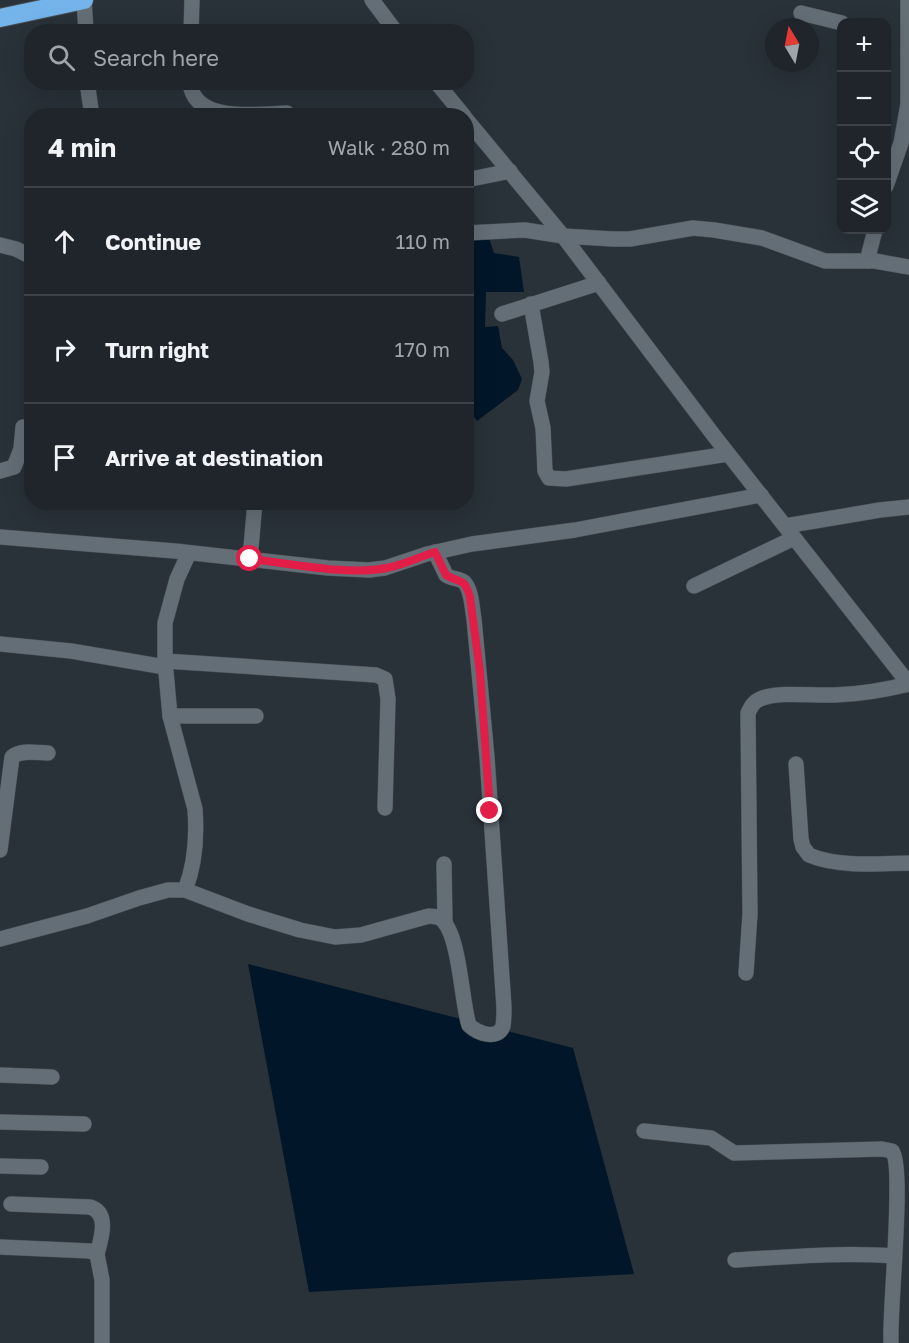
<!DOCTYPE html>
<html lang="en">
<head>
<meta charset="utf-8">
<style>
  body { margin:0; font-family:"Golos Text",sans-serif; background:#272d33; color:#f1f3f6 }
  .controls { position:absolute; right:18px; top:18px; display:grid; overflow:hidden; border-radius:12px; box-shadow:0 6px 24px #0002 }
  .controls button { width:54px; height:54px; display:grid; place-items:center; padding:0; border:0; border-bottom:2px solid #3c4247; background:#1f252b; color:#f1f3f6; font:30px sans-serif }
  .compass { position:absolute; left:765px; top:18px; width:54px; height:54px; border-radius:50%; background:#1f252b; box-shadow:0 6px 24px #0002; rotate:350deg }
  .stop { position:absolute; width:18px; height:18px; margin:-14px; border:4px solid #e11d48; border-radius:50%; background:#fff }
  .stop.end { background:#e11d48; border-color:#fff; box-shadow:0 2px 6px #0008 }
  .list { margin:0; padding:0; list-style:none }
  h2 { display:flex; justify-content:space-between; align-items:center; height:78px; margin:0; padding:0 24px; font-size:26px }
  h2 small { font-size:20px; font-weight:400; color:#a1a5a9 }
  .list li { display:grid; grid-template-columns:39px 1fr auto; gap:18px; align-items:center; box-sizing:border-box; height:108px; padding:0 24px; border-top:2px solid #3c4247 }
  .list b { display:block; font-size:22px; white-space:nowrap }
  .list em { font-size:20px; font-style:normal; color:#a1a5a9 }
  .icon { flex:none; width:33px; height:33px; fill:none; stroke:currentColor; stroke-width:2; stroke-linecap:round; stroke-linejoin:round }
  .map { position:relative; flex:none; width:909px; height:1343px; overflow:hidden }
  .search { position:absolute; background:#1f252b; box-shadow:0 6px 24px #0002; left:24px; top:24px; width:450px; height:66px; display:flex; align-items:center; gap:15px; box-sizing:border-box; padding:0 21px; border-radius:24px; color:#a1a5a9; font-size:22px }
  .panel { position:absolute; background:#1f252b; box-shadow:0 6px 24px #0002; left:24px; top:108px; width:450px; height:402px; border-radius:24px }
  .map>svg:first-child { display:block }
  .water { fill:#011628 }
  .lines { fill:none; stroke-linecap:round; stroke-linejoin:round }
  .minor-casing { stroke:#474e55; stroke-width:16 }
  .highway-casing { stroke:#474e55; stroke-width:20 }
  .minor { stroke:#646e76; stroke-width:15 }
  .highway { stroke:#74b4ea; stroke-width:18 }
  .route { stroke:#e11d48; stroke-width:8 }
</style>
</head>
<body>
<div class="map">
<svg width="909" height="1343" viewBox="0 0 909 1343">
  <rect width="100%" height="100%" fill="#293139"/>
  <g class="water">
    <polygon points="488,235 494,253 519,257 524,292 486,292 485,327 498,326 502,348 513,360 522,379 518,390 477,421 467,408 467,239"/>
    <polygon points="248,964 573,1048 634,1274 309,1292"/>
  </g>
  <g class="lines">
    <g class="minor-casing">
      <g id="minor">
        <polyline points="84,0 86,32"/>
        <polyline points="372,0 396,32"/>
        <polyline points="801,13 842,23"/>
        <polyline points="191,32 192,0"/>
        <polyline points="87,82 92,116"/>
        <path d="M190 82C193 124 258 114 287 113"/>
        <polyline points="436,82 464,116"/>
        <path d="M466 119 563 236 715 437 909 684C885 690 860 694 835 695 814 696 779 691 760 699 753 702 751 707 748 713L750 914 746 973"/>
        <polyline points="466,180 510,171"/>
        <polyline points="886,186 901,143 908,104 908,0"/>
        <polyline points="466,233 525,230 563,236 613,239 630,239 693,228 714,230 762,238 825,261 875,261 909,267"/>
        <polyline points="0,245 16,249 32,257"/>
        <polyline points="867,261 875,230"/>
        <polyline points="531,304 541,362 542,372 537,401 543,428 545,471 549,478 566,479 728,454"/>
        <polyline points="502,314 599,283"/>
        <polyline points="0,471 14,467 21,449 23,427"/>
        <polyline points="785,526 880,510 909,507"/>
        <polyline points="0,537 175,551 328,568 369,570 385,568 427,554 472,544 575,530 761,495"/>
        <polyline points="250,559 255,502"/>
        <polyline points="694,586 794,538"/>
        <polyline points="0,644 71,651 165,667"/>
        <polyline points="165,661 376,675 385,679 388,699 385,808"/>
        <polyline points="170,716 256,716"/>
        <path d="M796 764 801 839 803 847 809 855C836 867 879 864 909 863"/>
        <path d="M0 850 12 757C21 749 37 753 48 753"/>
        <polyline points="444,864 445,923"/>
        <path d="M185 890C195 865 197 836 195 809L170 716 165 661V623L177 579 189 553"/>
        <path d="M0 939 87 916 139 898 168 890H185L248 914 300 930 335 937 361 935 429 916C430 916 437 917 438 917 460 927 461 1002 469 1025 477 1033 498 1041 503 1026 504 1020 504 1013 504 1007L487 757 474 619C472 609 472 590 464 582 459 578 451 579 446 575L435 552"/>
        <polyline points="0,1075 52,1077"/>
        <polyline points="0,1122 84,1124"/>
        <path d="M644 1131 711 1138 734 1153 882 1149 892 1151C905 1166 889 1311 891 1343"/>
        <polyline points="0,1166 41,1167"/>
        <path d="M11 1204 90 1207C110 1213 101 1239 97 1254"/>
        <polyline points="0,1247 90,1251 97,1254 102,1280 102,1343"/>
        <path d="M735 1260C787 1257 841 1252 893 1256"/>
      </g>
    </g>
    <g class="highway-casing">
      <polyline id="highway" points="0,18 84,0"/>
    </g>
    <use href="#minor" class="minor"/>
    <use href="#highway" class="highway"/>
  </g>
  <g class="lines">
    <path class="route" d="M250 559C290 563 348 576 386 568 403 565 419 557 435 552L446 575C461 584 464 577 470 597L480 672 490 811"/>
  </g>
</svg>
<div class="controls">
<button>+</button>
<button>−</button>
<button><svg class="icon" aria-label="locate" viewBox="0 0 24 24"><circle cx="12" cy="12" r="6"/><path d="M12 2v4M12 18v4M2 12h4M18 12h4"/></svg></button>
<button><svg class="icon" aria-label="layers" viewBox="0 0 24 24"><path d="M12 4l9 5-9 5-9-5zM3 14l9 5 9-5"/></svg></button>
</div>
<svg class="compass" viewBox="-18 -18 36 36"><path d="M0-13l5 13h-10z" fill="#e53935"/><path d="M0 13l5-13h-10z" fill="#a1a5a9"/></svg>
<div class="stop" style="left:250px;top:559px"></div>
<div class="stop end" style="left:490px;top:811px"></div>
<div class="search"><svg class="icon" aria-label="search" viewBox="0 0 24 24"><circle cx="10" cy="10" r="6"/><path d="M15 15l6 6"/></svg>Search here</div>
<section class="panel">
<h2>4 min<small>Walk · 280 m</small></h2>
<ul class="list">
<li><svg class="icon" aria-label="ahead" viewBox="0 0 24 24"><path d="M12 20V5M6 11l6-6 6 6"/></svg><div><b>Continue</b></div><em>110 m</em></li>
<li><svg class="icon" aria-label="right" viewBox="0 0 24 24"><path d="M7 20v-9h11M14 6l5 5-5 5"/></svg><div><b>Turn right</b></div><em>170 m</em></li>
<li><svg class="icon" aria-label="arrive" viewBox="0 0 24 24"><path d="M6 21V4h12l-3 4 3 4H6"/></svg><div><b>Arrive at destination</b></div></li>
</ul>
</section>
</div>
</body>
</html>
